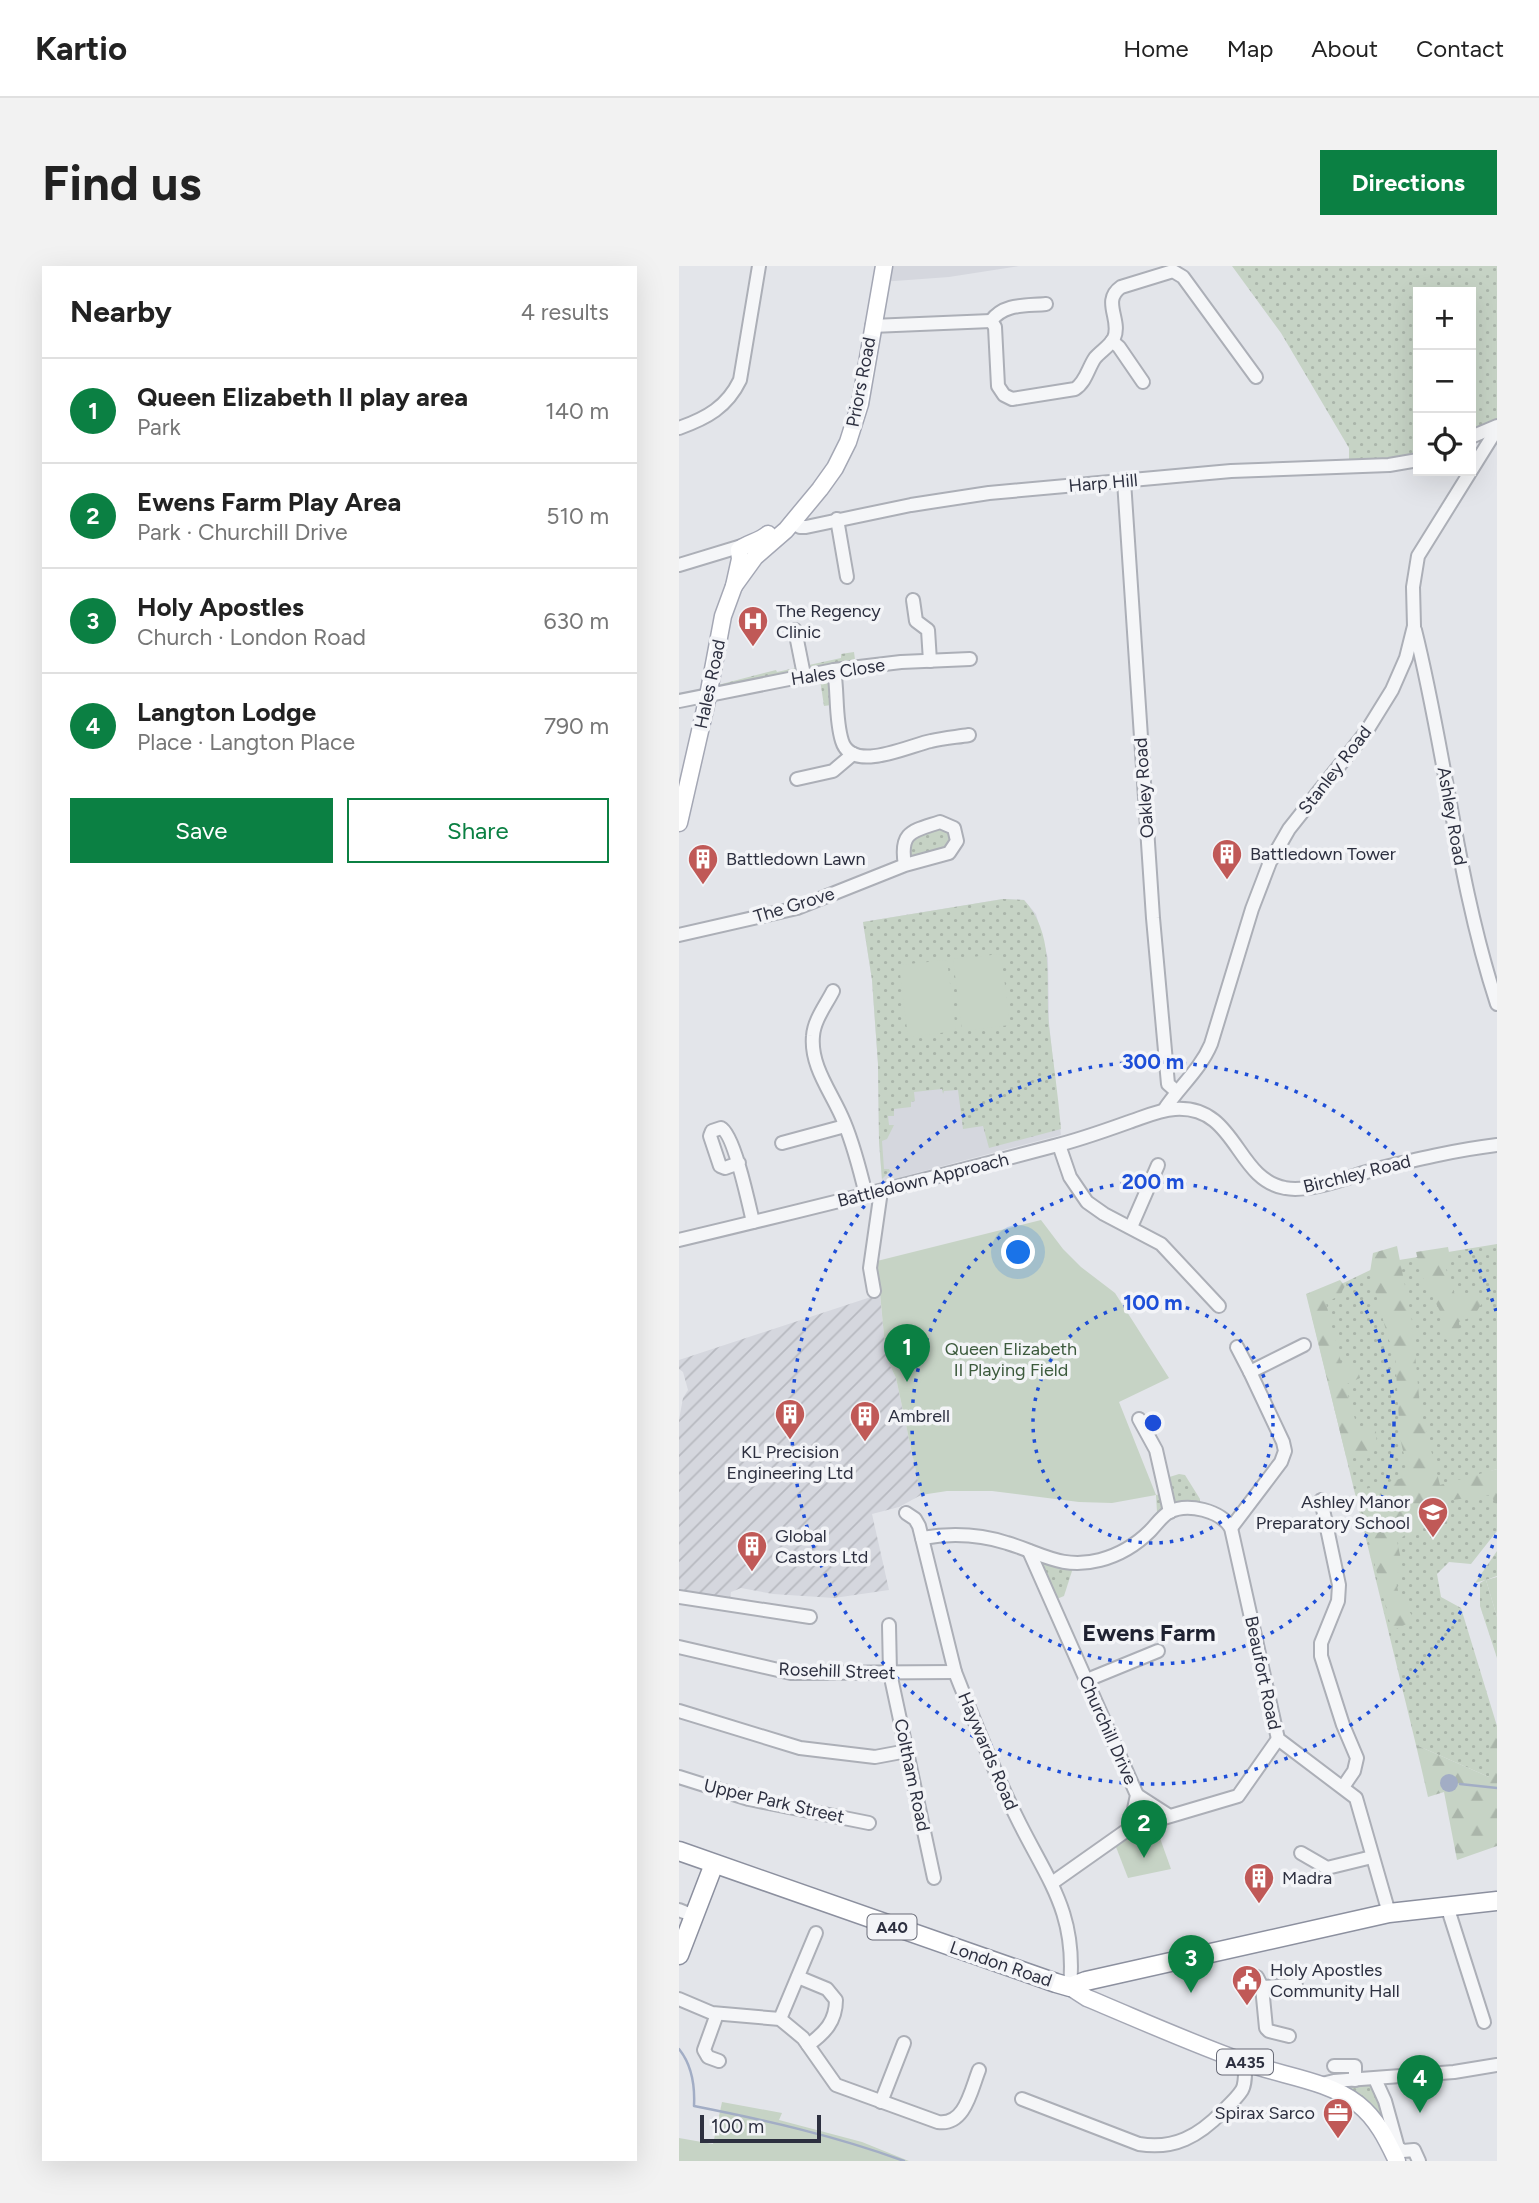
<!DOCTYPE html>
<html lang="en">
<head>
<meta charset="utf-8">
<style>
  body { margin:0; font-family:Figtree,sans-serif; background:#f2f2f2; color:#222 }
  .controls { position:absolute; right:21px; top:21px; display:grid; overflow:hidden; border-radius:0px; box-shadow:0 7px 28px #0002 }
  .controls button { width:63px; height:63px; display:grid; place-items:center; padding:0; border:0; border-bottom:2px solid #e0e0e0; background:#fff; color:#222; font:35px sans-serif }
  .scale { position:absolute; left:21px; bottom:18px; width:121px; box-sizing:border-box; padding-left:7px; border:4px solid #2d3040; border-top:0; font-size:19px; line-height:24px; white-space:nowrap; color:#2d3040; -webkit-text-stroke:5px #f3f4f7; paint-order:stroke }
  .you { position:absolute; left:340px; top:987px; width:24px; height:24px; margin:-18px; border:5px solid #fff; border-radius:50%; background:#1a73e8; box-shadow:0 0 0 10px #1a73e833 }
  .badge { display:grid; place-items:center; width:46px; height:46px; border-radius:50%; background:#0b8043; color:#fff; font-size:23px; font-weight:700 }
  .pin { position:absolute; translate:-50% -58px; filter:drop-shadow(0 2px 4px #0008) }
  .pin::after { content:''; position:absolute; top:37px; width:24px; height:21px; background:inherit; clip-path:polygon(0 0,100% 0,50% 100%) }
  .list { margin:0; padding:0; list-style:none }
  h2 { display:flex; justify-content:space-between; align-items:center; height:91px; margin:0; padding:0 28px; font-size:30px }
  h2 small { font-size:23px; font-weight:400; color:#767676 }
  .list li { display:grid; grid-template-columns:46px 1fr auto; gap:21px; align-items:center; box-sizing:border-box; height:105px; padding:0 28px; border-top:2px solid #e0e0e0 }
  .list b { display:block; font-size:26px; white-space:nowrap }
  .list p { margin:0; font-size:23px; white-space:nowrap; color:#767676 }
  .list em { font-size:23px; font-style:normal; color:#767676 }
  .actions { display:flex; gap:14px; padding:21px 28px }
  .actions a { flex:1; padding:16px 0; border:2px solid #0b8043; border-radius:0px; text-align:center; font-size:24px; color:#0b8043 }
  .actions .main { background:#0b8043; color:#fff }
  .icon { flex:none; width:38px; height:38px; fill:none; stroke:currentColor; stroke-width:2; stroke-linecap:round; stroke-linejoin:round }
  .map { position:relative; flex:none; width:818px; height:1895px; overflow:hidden; border-radius:0px }
  header { display:flex; align-items:center; gap:42px; box-sizing:border-box; height:98px; padding:0 35px; background:#fff; border-bottom:2px solid #e0e0e0 }
  header strong { font-size:33px }
  nav { display:flex; gap:38px; margin-inline-start:auto; font-size:24px }
  .intro { display:flex; align-items:center; justify-content:space-between; box-sizing:border-box; height:168px; padding:0 42px }
  h1 { margin:0; font-size:49px }
  .button { padding:18px 32px; border-radius:0px; background:#0b8043; color:#fff; font-size:24px; font-weight:700 }
  main { display:flex; gap:42px; padding:0 42px }
  aside { flex:1; background:#fff; border-radius:0px; box-shadow:0 7px 28px #0002 }
  .map>svg:first-child { display:block }
  .built { fill:#d5d7de }
  .industrial { fill:url(#industrial-furrows) }
  .grass { fill:url(#grass-dots) }
  .forest { fill:url(#forest-firs) }
  .park { fill:#c6d3c5 }
  .water { fill:#a2adc5 }
  .lines { fill:none; stroke-linecap:round; stroke-linejoin:round }
  .stream { stroke:#a2adc5; stroke-width:2.5 }
  .minor-casing { stroke:#acafb7; stroke-width:16 }
  .major-casing { stroke:#a4a7b4; stroke-width:19 }
  .highway-casing { stroke:#8c909f; stroke-width:21 }
  .minor { stroke:#f5f6f8; stroke-width:12 }
  .major { stroke:#fff; stroke-width:16 }
  .highway { stroke:#fff; stroke-width:18 }
  .ring { fill:none; stroke:#1d4ed8; stroke-width:3.5; stroke-dasharray:3.5 7 }
  .labels { text-anchor:middle; stroke-width:7; stroke-linejoin:round; paint-order:stroke }
  .shield { fill:#f3f4f7; stroke:#686b77; stroke-width:2 }
  .shield-label { font-size:16px; font-weight:bold; fill:#2d3040 }
  .street-label { font-size:18px; fill:#2d3040; stroke:#f3f4f7 }
  .poi-label { font-size:18px; fill:#2d3040; stroke:#f3f4f7; text-anchor:start }
  .park-label { font-size:18px; fill:#3c5a3c; stroke:#f3f4f7 }
  .district-label { font-size:24px; font-weight:bold; fill:#1f2231; stroke:#f3f4f7 }
  .centre { fill:#1d4ed8; stroke:#f3f4f7; stroke-width:3.5 }
  .ring-label { font-size:21px; text-anchor:middle; font-weight:bold; fill:#1d4ed8; stroke:#f3f4f7; stroke-width:7; stroke-linejoin:round; paint-order:stroke }
</style>
</head>
<body>
<header>
<strong>Kartio</strong>
<nav><a>Home</a><a>Map</a><a>About</a><a>Contact</a></nav>
</header>
<div class="intro"><h1>Find us</h1><a class="button">Directions</a></div>
<main>
<aside>
<h2>Nearby<small>4 results</small></h2>
<ul class="list">
<li><span class="badge">1</span><div><b>Queen Elizabeth II play area</b><p>Park</p></div><em>140 m</em></li>
<li><span class="badge">2</span><div><b>Ewens Farm Play Area</b><p>Park · Churchill Drive</p></div><em>510 m</em></li>
<li><span class="badge">3</span><div><b>Holy Apostles</b><p>Church · London Road</p></div><em>630 m</em></li>
<li><span class="badge">4</span><div><b>Langton Lodge</b><p>Place · Langton Place</p></div><em>790 m</em></li>
</ul>
<div class="actions"><a class="main">Save</a><a>Share</a></div>
</aside>
<div class="map">
<svg width="818" height="1895" viewBox="0 0 818 1895">
  <defs>
    <pattern id="industrial-furrows" width="10" height="10" patternUnits="userSpaceOnUse" patternTransform="scale(1.75)"><rect width="10" height="10" fill="#d5d7de"/><path d="M-1 1l2-2M0 10L10 0M9 11l2-2" fill="none" stroke="#b7b9c0"/></pattern>
    <pattern id="grass-dots" width="8" height="8" patternUnits="userSpaceOnUse" patternTransform="scale(1.75)"><rect width="8" height="8" fill="#c6d3c5"/><path d="M2 2h.1M6 6h.1" fill="none" stroke="#aab5aa" stroke-width="1.8" stroke-linecap="round"/></pattern>
    <pattern id="forest-firs" width="22" height="20" patternUnits="userSpaceOnUse" patternTransform="scale(1.75)"><rect width="22" height="20" fill="#c6d3c5"/><path d="M5 1l3.5 6h-7zM16 11l3.5 6h-7z" fill="#aab5aa"/></pattern>
  </defs>
  <rect width="100%" height="100%" fill="#e3e5ea"/>
  <g class="built">
    <polygon points="205,0 340,0 270,11 202,16"/>
    <polygon points="324,633 345,634 357,648 369,692 370,757 382,869 203,916 200,875 199,798 193,714 184,656"/>
  </g>
  <polygon class="industrial" points="201,1028 207,1091 217,1112 242,1229 220,1241 193,1248 210,1324 155,1332 94,1328 62,1322 52,1326 50,1339 0,1331 0,1154 4,1132 9,1124 4,1106 0,1103 0,1094"/>
  <g class="grass">
    <polygon points="553,0 818,0 818,153 792,165 792,26 739,26 739,187 729,192 670,195 670,182 602,67"/>
    <polygon points="175,386 177,401 193,399 194,409 157,414 159,438 145,440 140,407 29,430 31,421 97,404 98,406 162,392 162,388"/>
    <polygon points="268,557 277,579 226,599 225,574"/>
    <path d="M324 633 345 634C377 669 366 717 370 760 374 794 379 828 382 863L310 882 304 860 284 863 279 824 265 825 264 828 263 823 235 826 236 835 232 836V841L215 843V850H209L210 859H215L208 873 203 875 205 903H210L211 905 203 913 200 875 199 798 193 714 184 656Z"/>
    <polygon points="818,978 818,1203 812,1205 818,1234 818,1265 792,1298 770,1296 758,1308 762,1331 782,1342 818,1460 810,1511 737,1479 629,1034 708,996"/>
    <polygon points="500,1208 506,1209 521,1233 520,1244 506,1243 469,1267 464,1262 478,1246 477,1229 487,1227 484,1213"/>
    <polygon points="350,1285 393,1298 393,1305 385,1330 373,1335"/>
    <polygon points="818,1285 818,1310 807,1314 818,1351 818,1392 801,1340 801,1317 806,1314 796,1317"/>
    <polygon points="693,1817 713,1867 662,1821"/>
  </g>
  <g class="forest">
    <polygon points="718,980 733,1055 741,1141 761,1219 818,1203 818,1241 812,1229 765,1235 752,1250 718,1275 724,1303 716,1309 720,1330 736,1354 713,1365 677,1226 730,1210 721,1172 716,1087 709,1072 691,1006 694,987"/>
    <polygon points="769,981 772,997 767,1003 777,1032 791,1026 800,1030 803,1037 795,1050 780,1056 781,1071 772,1076 764,1072 760,1065 764,1051 743,1010 737,986"/>
    <polygon points="661,1014 666,1020 661,1029 647,1037 663,1100 677,1097 681,1112 666,1119 678,1160 697,1165 698,1183 681,1189 667,1190 627,1028"/>
    <polygon points="818,1459 818,1580 778,1594 765,1526 749,1531 737,1479 810,1511 811,1466"/>
  </g>
  <g class="park">
    <polygon points="322,688 331,759 283,765 274,693"/>
    <polygon points="268,694 277,765 229,771 220,699"/>
    <polygon points="362,954 384,983 402,1001 436,1027 490,1112 440,1136 477,1229 433,1237 400,1236 313,1225 268,1225 242,1229 217,1112 207,1091 198,995"/>
    <polygon points="818,1311 818,1351 807,1314"/>
    <polygon points="477,1561 492,1603 449,1612 437,1581 457,1567"/>
    <polygon points="43,1836 103,1847 100,1854 183,1876 230,1895 0,1895 0,1872 34,1878"/>
  </g>
  <circle class="water" cx="770" cy="1517" r="9"/>
  <g class="lines">
    <g class="stream">
      <polyline points="781,1518 818,1522"/>
      <path d="M0 1783C13 1799 16 1820 15 1840 86 1854 157 1870 225 1895"/>
    </g>
    <g class="minor-casing">
      <g id="minor">
        <path d="M312 55 316 61 319 120 325 129 333 133 396 123C407 116 409 102 416 92 422 85 431 80 435 72 443 54 422 35 442 21L494 5 504 11 577 111"/>
        <path d="M312 55C325 37 347 40 367 38"/>
        <polyline points="193,60 312,55"/>
        <polyline points="433,75 440,81 464,116"/>
        <path d="M0 162C28 152 48 141 61 114L80 0"/>
        <polyline points="792,171 818,160"/>
        <polyline points="445,215 474,652 489,818 497,825"/>
        <polyline points="158,253 168,311"/>
        <polyline points="112,256 121,261 127,261 232,239 310,227 552,205 710,199 739,194"/>
        <polyline points="0,299 66,279"/>
        <polyline points="234,334 237,355 249,364 251,395"/>
        <polyline points="116,364 125,409"/>
        <path d="M736 364C767 488 778 616 818 738"/>
        <path d="M155 404C159 426 156 453 163 475 173 508 231 479 252 475 265 472 278 471 290 469"/>
        <polyline points="0,435 155,404 222,396 291,393"/>
        <polyline points="118,513 154,505 174,488"/>
        <path d="M0 669 118 642 226 599 270 587 278 575 275 562 261 556C234 565 220 565 226 599"/>
        <path d="M154 725C147 739 135 754 134 770 131 801 154 828 165 856 175 880 181 904 187 929"/>
        <path d="M485 844C500 821 521 804 532 778L573 643 591 596 610 563 687 466 713 424 727 392 735 360 734 321 739 290 818 163"/>
        <polyline points="103,877 166,860"/>
        <polyline points="380,879 391,911 408,936 425,948 482,978 540,1040"/>
        <path d="M60 897 46 902 41 900 31 870 33 865 42 862C55 868 70 939 74 956"/>
        <polyline points="452,961 479,899"/>
        <path d="M0 974C125 944 250 913 375 880 400 874 425 865 450 856 465 851 480 844 496 843 558 839 556 913 606 922 630 927 670 911 694 904 735 894 776 884 818 879"/>
        <polyline points="195,1025 191,1002 202,925"/>
        <polyline points="558,1081 571,1106"/>
        <polyline points="460,1153 477,1184 491,1246"/>
        <polyline points="642,1234 660,1319 659,1335 642,1377 642,1390 664,1459 678,1492 675,1505 664,1521"/>
        <path d="M227 1247 236 1253 240 1260 276 1406C295 1454 314 1504 337 1550 368 1614 398 1645 391 1721"/>
        <polyline points="552,1262 602,1196 606,1185 604,1176 571,1106 625,1079"/>
        <path d="M243 1272C272 1267 300 1268 328 1277 362 1287 383 1304 421 1294 440 1289 457 1279 471 1265 477 1259 482 1251 490 1246 509 1236 542 1245 552 1262L599 1473 677 1532 710 1647"/>
        <polyline points="350,1285 458,1529 451,1562"/>
        <polyline points="0,1331 131,1351"/>
        <polyline points="210,1359 211,1407 255,1612"/>
        <polyline points="0,1381 112,1407 276,1406"/>
        <polyline points="408,1414 479,1385"/>
        <polyline points="0,1445 121,1482 196,1491 228,1485"/>
        <polyline points="0,1511 70,1533 190,1557"/>
        <polyline points="458,1529 489,1549"/>
        <polyline points="622,1587 648,1602 693,1591"/>
        <polyline points="373,1617 451,1562 559,1530 599,1473"/>
        <polyline points="768,1640 805,1756"/>
        <polyline points="0,1644 15,1650"/>
        <path d="M119 1711 148 1723 157 1734C157 1755 146 1767 129 1779"/>
        <polyline points="578,1711 583,1721 587,1762 590,1765 610,1770"/>
        <polyline points="583,1721 617,1719"/>
        <path d="M0 1733 33 1747 101 1753 124 1772 157 1819 259 1856C286 1860 292 1824 300 1804"/>
        <polyline points="38,1748 25,1784 29,1791 40,1795"/>
        <polyline points="101,1753 137,1667"/>
        <polyline points="655,1800 676,1800 676,1814"/>
        <polyline points="696,1813 706,1835 719,1882"/>
        <polyline points="639,1819 655,1815 775,1806 818,1799"/>
        <path d="M343 1833 460 1878C495 1884 520 1870 544 1845 550 1839 558 1832 563 1824 567 1817 566 1805 566 1796"/>
        <polyline points="202,1836 225,1777"/>
        <polyline points="715,1885 719,1882 724,1885 735,1884 740,1895"/>
      </g>
    </g>
    <g class="major-casing">
      <g id="major">
        <polyline points="55,320 76,291 107,264 141,223 156,202 169,176 181,138 205,0"/>
        <path d="M0 557 29 430 44 350 55 320 61 293 60 284C67 277 80 276 89 268"/>
        <path d="M391 1721 408 1732C461 1754 514 1778 568 1797 603 1810 648 1814 679 1838 698 1853 708 1874 718 1895"/>
      </g>
    </g>
    <g class="highway-casing">
      <g id="highway">
        <polyline points="0,1585 377,1717 391,1721 407,1715 710,1647 818,1635"/>
        <polyline points="0,1689 35,1598"/>
      </g>
    </g>
    <use href="#minor" class="minor"/>
    <use href="#major" class="major"/>
    <use href="#highway" class="highway"/>
  </g>
  <g class="ring">
    <circle cx="474" cy="1157" r="120"/>
    <circle cx="474" cy="1157" r="241"/>
    <path d="M817 1269A361 361 0 1 1 817 1045"/>
  </g>
  <defs>
    <g id="hospital-pin" transform="scale(1.575)"><path d="M0 17L-7.5 6A9.5 9.5 0 1 1 7.5 6Z" fill="#c05957" stroke="#f3f4f7"/><path d="M-5-5h3v3.5h4V-5h3V5h-3V1.5h-4V5h-3Z" fill="#fff"/></g>
    <g id="building-pin" transform="scale(1.575)"><path d="M0 17L-7.5 6A9.5 9.5 0 1 1 7.5 6Z" fill="#c05957" stroke="#f3f4f7"/><path d="M-4-6H4V6H1V3H-1V6H-4ZM-2.5-4.3h1.7v1.8h-1.7ZM.8-4.3h1.7v1.8H.8ZM-2.5-1h1.7V.8h-1.7ZM.8-1h1.7V.8H.8Z" fill="#fff"/></g>
    <g id="school-pin" transform="scale(1.575)"><path d="M0 17L-7.5 6A9.5 9.5 0 1 1 7.5 6Z" fill="#c05957" stroke="#f3f4f7"/><path d="M0-5L7-2L0 1L-7-2ZM-4 1L0 2.5L4 1V4Q0 6-4 4Z" fill="#fff"/></g>
    <g id="civic-pin" transform="scale(1.575)"><path d="M0 17L-7.5 6A9.5 9.5 0 1 1 7.5 6Z" fill="#c05957" stroke="#f3f4f7"/><path d="M-.6-6.5H3V-4.5H.6V-3L4-1V1h2V6H-6V1h2V-1L-.6-3ZM-1.2 2.5V6h2.4V2.5Z" fill="#fff"/></g>
    <g id="office-pin" transform="scale(1.575)"><path d="M0 17L-7.5 6A9.5 9.5 0 1 1 7.5 6Z" fill="#c05957" stroke="#f3f4f7"/><path d="M-6-3h4V-5.5h4V-3h4V5H-6ZM-1-4.5V-3h2v-1.5ZM-6 0V1H6V0Z" fill="#fff"/></g>
  </defs>
  <g fill-rule="evenodd">
    <use href="#hospital-pin" x="74" y="355"/>
    <use href="#building-pin" x="548" y="588"/>
    <use href="#building-pin" x="24" y="593"/>
    <use href="#building-pin" x="111" y="1148"/>
    <use href="#building-pin" x="186" y="1150"/>
    <use href="#school-pin" x="754" y="1246"/>
    <use href="#building-pin" x="73" y="1280"/>
    <use href="#building-pin" x="580" y="1612"/>
    <use href="#civic-pin" x="568" y="1714"/>
    <use href="#office-pin" x="659" y="1847"/>
  </g>
  <g class="labels">
    <g class="shield">
      <rect x="188.5" y="1648.5" width="49" height="25" rx="5"/>
      <rect x="538" y="1783.5" width="56" height="25" rx="5"/>
    </g>
    <g class="shield-label">
      <text x="213" y="1667">A40</text>
      <text x="566" y="1802">A435</text>
    </g>
    <g class="street-label">
      <text transform="translate(182 116) rotate(-79)" y="6">Priors Road</text>
      <text transform="translate(424 217) rotate(-5)" y="6">Harp Hill</text>
      <text transform="translate(159 406) rotate(-9)" y="6">Hales Close</text>
      <text transform="translate(31 418) rotate(-78)" y="6">Hales Road</text>
      <text transform="translate(656 504) rotate(-52)" y="6">Stanley Road</text>
      <text transform="translate(465 522) rotate(-94)" y="6">Oakley Road</text>
      <text transform="translate(773 550) rotate(80)" y="6">Ashley Road</text>
      <text transform="translate(115 639) rotate(-17)" y="6">The Grove</text>
      <text transform="translate(678 908) rotate(-14)" y="6">Birchley Road</text>
      <text transform="translate(244 914) rotate(-14)" y="6">Battledown Approach</text>
      <text transform="translate(158 1405) rotate(2)" y="6">Rosehill Street</text>
      <text transform="translate(584 1407) rotate(78)" y="6">Beaufort Road</text>
      <text transform="translate(429 1464) rotate(66)" y="6">Churchill Drive</text>
      <text transform="translate(309 1485) rotate(67)" y="6">Haywards Road</text>
      <text transform="translate(233 1509) rotate(78)" y="6">Coltham Road</text>
      <text transform="translate(95 1535) rotate(13)" y="6">Upper Park Street</text>
      <text transform="translate(322 1698) rotate(19)" y="6">London Road</text>
    </g>
    <g class="poi-label">
      <text x="97" y="351">The Regency<tspan x="97" dy="21">Clinic</tspan></text>
      <text x="571" y="594">Battledown Tower</text>
      <text x="47" y="599">Battledown Lawn</text>
      <text x="209" y="1156">Ambrell</text>
      <text x="111" y="1192" text-anchor="middle">KL Precision<tspan x="111" dy="21">Engineering Ltd</tspan></text>
      <text x="731" y="1242" text-anchor="end">Ashley Manor<tspan x="731" dy="21">Preparatory School</tspan></text>
      <text x="96" y="1276">Global<tspan x="96" dy="21">Castors Ltd</tspan></text>
      <text x="603" y="1618">Madra</text>
      <text x="591" y="1710">Holy Apostles<tspan x="591" dy="21">Community Hall</tspan></text>
      <text x="636" y="1853" text-anchor="end">Spirax Sarco</text>
    </g>
    <g class="park-label">
      <text x="332" y="1089">Queen Elizabeth<tspan x="332" dy="21">II Playing Field</tspan></text>
    </g>
    <g class="district-label">
      <text x="470" y="1375">Ewens Farm</text>
    </g>
  </g>
  <circle cx="474" cy="1157" r="10" class="centre"/>
  <g class="ring-label">
    <text x="474" y="803">300 m</text>
    <text x="474" y="923">200 m</text>
    <text x="474" y="1044">100 m</text>
  </g>
</svg>
<div class="controls">
<button>+</button>
<button>−</button>
<button><svg class="icon" aria-label="locate" viewBox="0 0 24 24"><circle cx="12" cy="12" r="6"/><path d="M12 2v4M12 18v4M2 12h4M18 12h4"/></svg></button>
</div>
<div class="scale">100 m</div>
<div class="you"></div>
<div class="pin badge" style="left:228px;top:1116px">1</div>
<div class="pin badge" style="left:465px;top:1592px">2</div>
<div class="pin badge" style="left:512px;top:1727px">3</div>
<div class="pin badge" style="left:741px;top:1847px">4</div>
</div>
</main>
</body>
</html>
